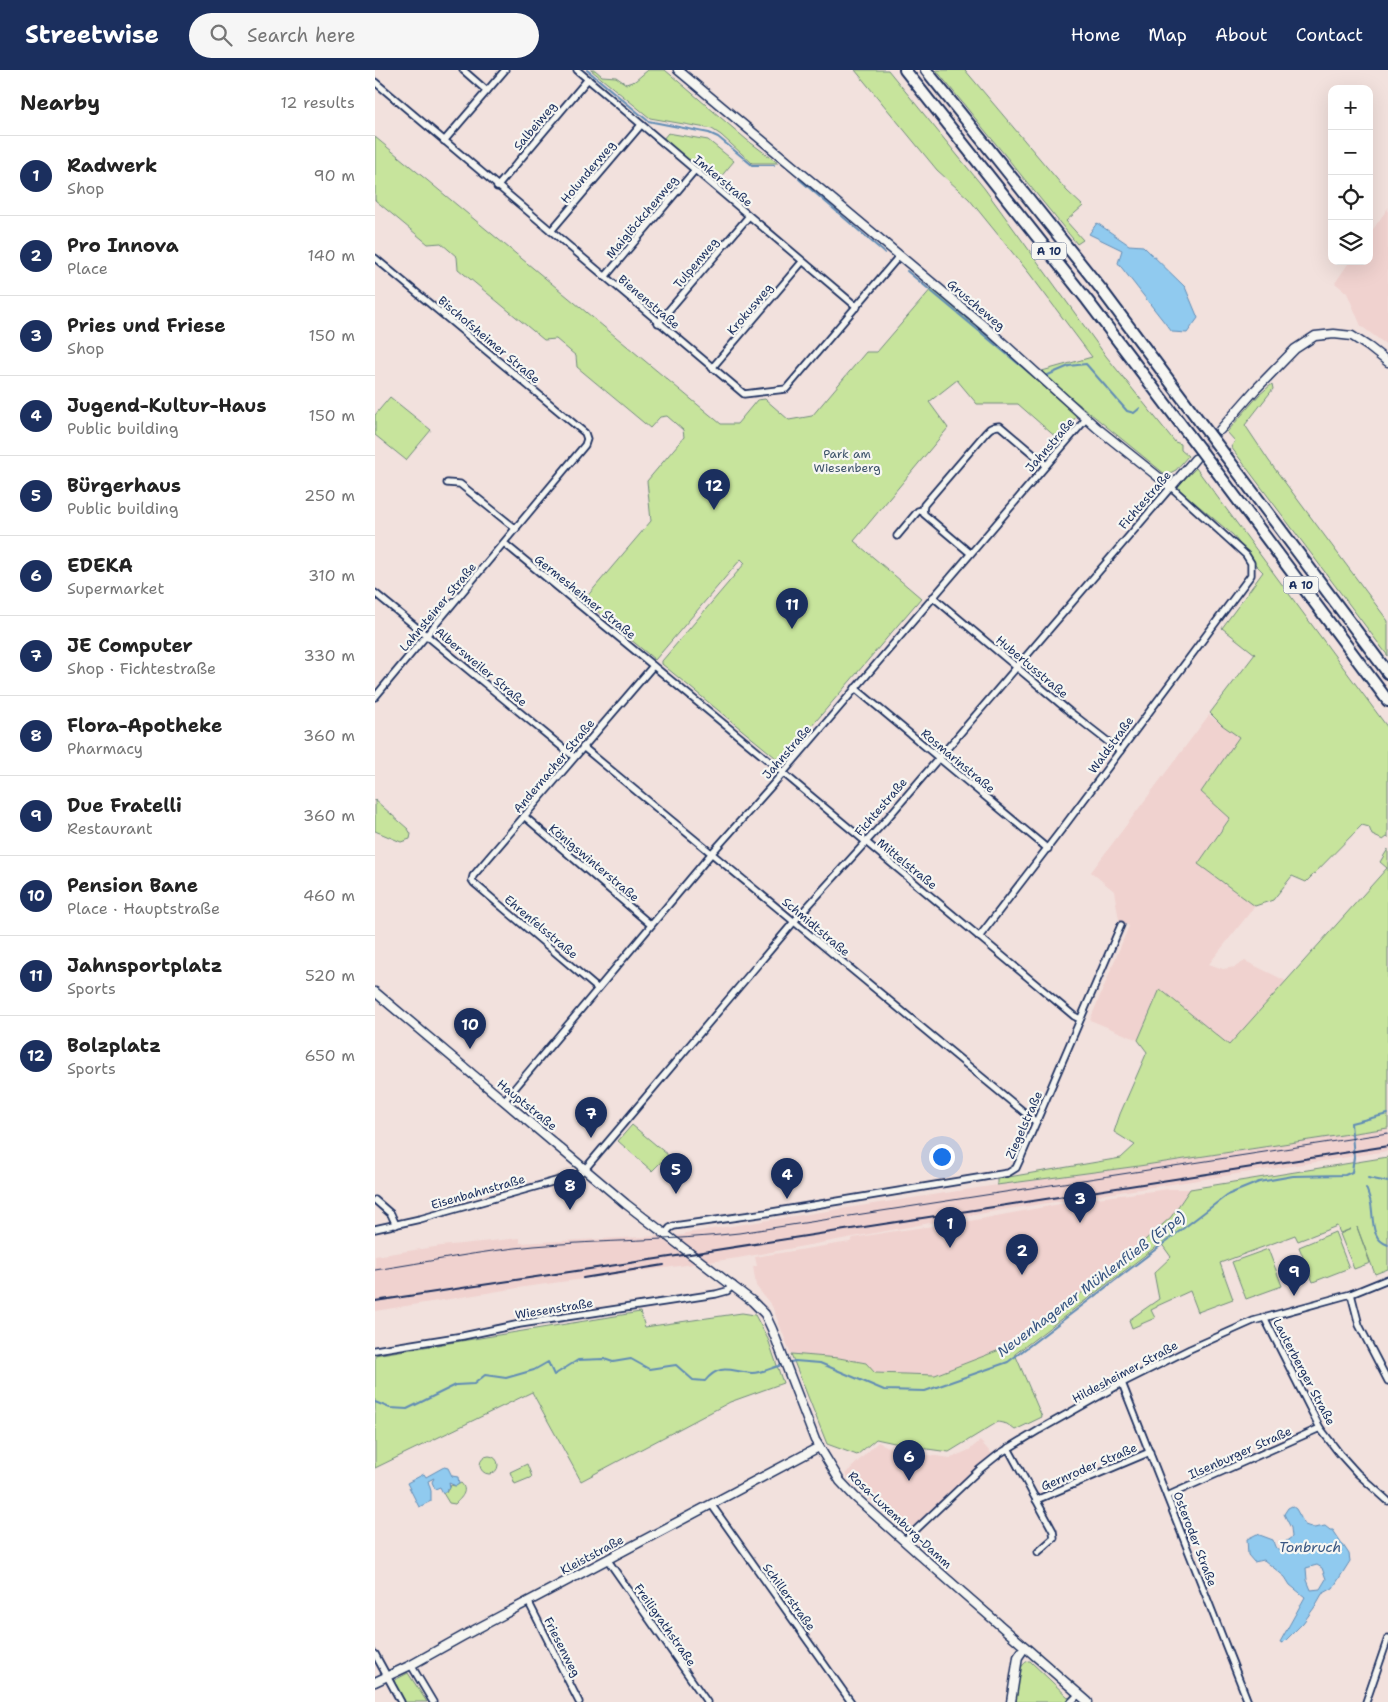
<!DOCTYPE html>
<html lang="en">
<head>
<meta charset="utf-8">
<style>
  body { margin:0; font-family:"Shantell Sans",sans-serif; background:#f6f6f6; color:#222 }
  .controls { position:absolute; right:15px; top:15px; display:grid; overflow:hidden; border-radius:10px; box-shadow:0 5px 20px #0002 }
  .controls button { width:45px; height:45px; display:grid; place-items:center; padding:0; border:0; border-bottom:1px solid #e0e0e0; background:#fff; color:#222; font:25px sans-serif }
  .you { position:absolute; left:566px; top:1086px; width:18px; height:18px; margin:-12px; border:4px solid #fff; border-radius:50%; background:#1a73e8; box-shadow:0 0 0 8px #1a73e833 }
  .badge { display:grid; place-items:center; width:32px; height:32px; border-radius:50%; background:#1b2f5e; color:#fff; font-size:16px; font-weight:700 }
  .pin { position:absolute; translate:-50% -41px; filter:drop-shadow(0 1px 2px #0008) }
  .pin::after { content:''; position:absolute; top:26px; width:18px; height:15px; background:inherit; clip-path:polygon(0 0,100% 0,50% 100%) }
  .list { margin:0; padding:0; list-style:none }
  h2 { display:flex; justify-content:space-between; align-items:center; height:65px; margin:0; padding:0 20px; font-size:21px }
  h2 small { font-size:16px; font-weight:400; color:#767676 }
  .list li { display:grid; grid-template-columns:32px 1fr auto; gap:15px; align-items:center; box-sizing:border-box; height:80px; padding:0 20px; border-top:1px solid #e0e0e0 }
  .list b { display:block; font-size:19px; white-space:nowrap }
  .list p { margin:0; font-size:16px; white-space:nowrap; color:#767676 }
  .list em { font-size:16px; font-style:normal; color:#767676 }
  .icon { flex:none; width:28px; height:28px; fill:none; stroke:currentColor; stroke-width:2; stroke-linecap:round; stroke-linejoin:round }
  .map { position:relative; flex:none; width:1013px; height:1632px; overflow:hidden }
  header { display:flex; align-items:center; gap:30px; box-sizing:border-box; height:70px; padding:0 25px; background:#1b2f5e; color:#fff }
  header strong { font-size:24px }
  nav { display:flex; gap:28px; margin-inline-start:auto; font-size:18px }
  .search { width:350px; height:45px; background:#f6f6f6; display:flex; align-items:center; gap:12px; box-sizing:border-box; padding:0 18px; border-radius:28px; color:#767676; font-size:19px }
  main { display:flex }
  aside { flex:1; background:#fff }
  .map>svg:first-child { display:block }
  .built { fill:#f0d2cf }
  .green { fill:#c7e49c; stroke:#718a7d }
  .water { fill:#90caef; stroke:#618cb5; fill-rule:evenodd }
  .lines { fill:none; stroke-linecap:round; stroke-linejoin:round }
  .stream { stroke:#618cb5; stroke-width:2 }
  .secondary-tunnel { stroke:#c7bdc4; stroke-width:8; stroke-dasharray:8 4; stroke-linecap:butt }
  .street-casing { stroke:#1b2f5e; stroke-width:9 }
  .secondary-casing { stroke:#1b2f5e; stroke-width:11 }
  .highway-casing { stroke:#1b2f5e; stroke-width:14 }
  .street { stroke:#f6f6f2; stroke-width:5.5 }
  .secondary { stroke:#f6f6f2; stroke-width:8 }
  .highway { stroke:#f6f6f2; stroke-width:10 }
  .tram { stroke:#1b2f5e; stroke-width:1 }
  .rail { stroke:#1b2f5e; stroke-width:2 }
  .highway-bridge-casing { stroke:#1b2f5e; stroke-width:14; stroke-linecap:butt }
  .highway-bridge { stroke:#f6f6f2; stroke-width:10 }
  .labels { text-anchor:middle; stroke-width:4.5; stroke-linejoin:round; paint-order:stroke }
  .shield { fill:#f6f6f2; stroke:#5d6b8a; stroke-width:1 }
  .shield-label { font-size:11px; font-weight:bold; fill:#1b2f5e }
  .street-label { font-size:12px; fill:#1b2f5e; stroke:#f6f6f2 }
  .park-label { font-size:12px; fill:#3d536a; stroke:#f6f6f2 }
  .water-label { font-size:14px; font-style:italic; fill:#385682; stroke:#f6f6f2 }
</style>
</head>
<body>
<header>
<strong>Streetwise</strong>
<div class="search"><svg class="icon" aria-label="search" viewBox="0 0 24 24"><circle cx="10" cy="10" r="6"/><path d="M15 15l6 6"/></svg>Search here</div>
<nav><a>Home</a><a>Map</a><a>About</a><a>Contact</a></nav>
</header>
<main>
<aside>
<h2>Nearby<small>12 results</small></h2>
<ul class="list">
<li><span class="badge">1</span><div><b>Radwerk</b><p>Shop</p></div><em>90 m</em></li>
<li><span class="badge">2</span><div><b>Pro Innova</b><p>Place</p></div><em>140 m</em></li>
<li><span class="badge">3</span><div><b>Pries und Friese</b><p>Shop</p></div><em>150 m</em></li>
<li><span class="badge">4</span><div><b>Jugend-Kultur-Haus</b><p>Public building</p></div><em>150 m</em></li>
<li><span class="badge">5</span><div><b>Bürgerhaus</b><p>Public building</p></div><em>250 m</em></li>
<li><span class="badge">6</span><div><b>EDEKA</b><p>Supermarket</p></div><em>310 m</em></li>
<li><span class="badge">7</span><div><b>JE Computer</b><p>Shop · Fichtestraße</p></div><em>330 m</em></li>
<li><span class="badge">8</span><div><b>Flora-Apotheke</b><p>Pharmacy</p></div><em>360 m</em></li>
<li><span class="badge">9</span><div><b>Due Fratelli</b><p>Restaurant</p></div><em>360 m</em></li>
<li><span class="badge">10</span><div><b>Pension Bane</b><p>Place · Hauptstraße</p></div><em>460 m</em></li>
<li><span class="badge">11</span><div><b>Jahnsportplatz</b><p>Sports</p></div><em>520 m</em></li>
<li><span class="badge">12</span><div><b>Bolzplatz</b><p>Sports</p></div><em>650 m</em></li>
</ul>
</aside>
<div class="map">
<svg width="1013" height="1632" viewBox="0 0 1013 1632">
  <rect width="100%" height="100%" fill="#f2e1dd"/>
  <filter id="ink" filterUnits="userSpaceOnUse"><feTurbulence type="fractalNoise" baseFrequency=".02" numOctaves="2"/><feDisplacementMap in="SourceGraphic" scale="10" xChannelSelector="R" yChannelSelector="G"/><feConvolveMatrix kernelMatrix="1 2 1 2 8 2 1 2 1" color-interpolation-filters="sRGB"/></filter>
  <g filter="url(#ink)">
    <g class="built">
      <polygon points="1013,138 1013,276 986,256 972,223 960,213 975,191 994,191 994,165"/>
      <polygon points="834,645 865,667 826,722 855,748 823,794 880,836 834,894 848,899 860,897 870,891 911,911 854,975 785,920 763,970 715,950 754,856 744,850 739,821 716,802"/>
      <polygon points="1013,1058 1013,1081 626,1140 363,1188 149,1217 0,1241 0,1186 66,1176 145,1168 145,1173 309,1165 311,1163 433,1144 622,1115 764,1096"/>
      <polygon points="794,1119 815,1119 796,1147 743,1194 645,1272 560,1305 500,1303 491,1293 464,1288 416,1284 397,1236 381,1216 378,1196 382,1196 380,1187 475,1172 478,1168 514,1162 595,1151 706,1130"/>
      <polygon points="605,1371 618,1385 539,1457 531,1462 473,1409 470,1404 503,1372 522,1381 576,1388 594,1380"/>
    </g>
    <g class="green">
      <polygon points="216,0 220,0 227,6 241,7 251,14 260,11 273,0 290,0 372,70 403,93 377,93 346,65 337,59 275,48"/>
      <polygon points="480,0 513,0 609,118 731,286 800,372 806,374 806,380 813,386 801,400 791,405 667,304 667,301 717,287 654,203 594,129 562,100"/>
      <polygon points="561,0 590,0 692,121 708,136 691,151 708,170 702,174"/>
      <polygon points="293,63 333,70 359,91 344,109 339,106 335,110 288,69"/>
      <polygon points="0,67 346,354 362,354 382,330 390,329 414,350 437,346 491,282 502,282 557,218 701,343 701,347 683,369 643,334 602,334 582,310 554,332 573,358 479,471 546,528 406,692 287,594 287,591 370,493 366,489 280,590 209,530 276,451 272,411 309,367 308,360 292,346 285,347 275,358 202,297 201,286 181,269 169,270 83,199 82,187 66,173 53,174 0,130"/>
      <polygon points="897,314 898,319 870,355 894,391 1013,551 1013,586 856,377 860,371 852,362 884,325"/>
      <polygon points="15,327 56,360 31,390 0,365 0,345"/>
      <polygon points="821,398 1013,658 1013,768 1012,767 1008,770 997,765 994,757 987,755 931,812 917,806 898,830 880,836 823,794 855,748 826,722 864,667 847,655 835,643 880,584 847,558 888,502 877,491 858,465 805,420 803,416"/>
      <polygon points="0,730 33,759 36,764 35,769 26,772 0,761"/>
      <polygon points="1013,779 1013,1058 764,1096 622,1115 622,1109 746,1088 760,1075 739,1062 745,1044 772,982 763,970 785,919 854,975 1012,798 1005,792"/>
      <polygon points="257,1055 293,1085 277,1101 243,1071"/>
      <polygon points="1013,1087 1013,1199 1000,1204 982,1157 995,1193 979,1199 965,1164 976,1159 965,1163 962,1156 923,1171 920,1165 845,1193 858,1229 823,1242 815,1221 782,1236 782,1237 776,1240 780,1248 757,1258 754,1250 784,1229 779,1203 796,1187 786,1173 640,1284 667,1347 640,1360 632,1354 623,1352 574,1382 538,1377 501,1369 482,1385 452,1374 416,1284 464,1288 491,1293 500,1303 560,1305 645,1272 743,1194 796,1147 815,1119"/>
      <polygon points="960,1162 974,1198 938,1212 924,1177"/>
      <polygon points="893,1179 907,1216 871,1229 857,1192"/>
      <polygon points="265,1242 270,1257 367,1243 380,1245 393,1269 408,1313 355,1332 206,1411 157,1322 0,1398 0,1285"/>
      <circle cx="114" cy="1395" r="9"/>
      <polygon points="152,1394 157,1407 140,1414 135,1402"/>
      <path d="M86 1413C94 1421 86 1428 80 1434L74 1433 68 1423 74 1420 76 1415 80 1416Z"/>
      <path d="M653 1591H655L695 1629 690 1632H641C643 1619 640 1597 653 1591Z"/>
      <polygon points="33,1603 52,1632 30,1632 18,1611"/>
    </g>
    <g class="water">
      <polygon points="722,153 754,175 768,176 810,217 823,248 812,263 797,262 743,193 747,180 714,164"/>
      <polygon points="69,1397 73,1398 77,1406 83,1407 84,1414 81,1416 74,1413 75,1418 68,1423 65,1417 60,1419 57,1412 59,1408 53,1411 56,1421 56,1431 44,1437 32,1413 49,1404 51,1407"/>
      <path d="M917 1436 921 1439 930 1455 939 1458 950 1456 955 1460H958L974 1484 975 1491 958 1518 947 1524 939 1538 928 1553 908 1573 905 1572 930 1527 915 1515 910 1507 889 1490 879 1492 873 1485 872 1469 882 1464 898 1470C900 1480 903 1482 914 1482L910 1472 917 1467 916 1458 909 1444 913 1438ZM942 1495 947 1498 951 1509 945 1519 936 1520 932 1510 931 1498Z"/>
    </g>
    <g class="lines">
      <g class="stream">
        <polyline points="212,0 273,51 334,63 343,67 377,95 399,95"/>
        <polyline points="424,109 510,183"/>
        <polyline points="532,201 657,305 660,305"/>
        <polyline points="673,305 694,296 711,294 752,341 759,343 765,338"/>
        <polyline points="993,1108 1013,1112"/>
        <path d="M991 1118C993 1123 995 1128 996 1134 999 1149 995 1169 1013 1175"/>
        <polyline points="412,1293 420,1291 445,1293 509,1320 550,1321 633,1292 852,1125 884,1112 918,1106 970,1105 977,1102 979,1087 976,1053 1013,1044"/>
        <path d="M0 1332 15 1338 32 1339 81 1315 99 1314 110 1305 131 1308 159 1300 173 1292 179 1305 203 1290 229 1289 238 1292 256 1289 274 1299 301 1295 318 1310 330 1311C345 1292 357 1302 377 1303 387 1303 398 1297 408 1295"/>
      </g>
      <polyline class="secondary-tunnel" points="820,389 845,360"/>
      <g class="street-casing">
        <g id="street">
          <polyline points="88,0 112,21"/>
          <polyline points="202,0 482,237"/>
          <polyline points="0,12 369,324 411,319 525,185"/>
          <polyline points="69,71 130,0"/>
          <polyline points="122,117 213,9"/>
          <polyline points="176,161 266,55"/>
          <polyline points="0,188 210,363 212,369 210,375 0,627"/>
          <polyline points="230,207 320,100"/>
          <polyline points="283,253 374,146"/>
          <polyline points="337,298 427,192"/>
          <polyline points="72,413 85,414 141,459"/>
          <polyline points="522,466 543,441 548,440"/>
          <polyline points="129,473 394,691 699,946 705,949"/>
          <path d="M595 483 549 444 548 440 549 435 608 366C613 360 617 355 625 356L671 395"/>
          <polyline points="0,523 199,687"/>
          <polyline points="558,527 695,642 745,681"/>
          <polyline points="480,618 673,779"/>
          <polyline points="208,677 661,1052"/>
          <polyline points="149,746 276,855"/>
          <polyline points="222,918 99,813 97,810 98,806 278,596"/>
          <polyline points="129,1031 336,784 408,703 711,349"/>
          <polyline points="0,1130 16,1144 21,1155"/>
          <polyline points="0,1159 45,1149 202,1105 210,1099 423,847 510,751 796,417 871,485 876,493 876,505 690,755 604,867"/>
          <polyline points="290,1164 295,1158 299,1156 391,1143 633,1103 641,1098 647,1085 746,855"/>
          <polyline points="976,1224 984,1255 1013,1311"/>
          <polyline points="889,1247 945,1358 964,1383 982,1403 1013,1431"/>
          <polyline points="0,1280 88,1266 145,1254 341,1224 352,1221 358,1215"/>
          <polyline points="747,1313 873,1632"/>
          <polyline points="633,1378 678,1461 679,1468 663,1482"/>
          <polyline points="792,1426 945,1358"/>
          <polyline points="661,1430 775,1382"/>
          <polyline points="336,1434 476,1632"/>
          <polyline points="529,1471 604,1400 624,1384 664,1360 747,1313 815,1279 878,1251 976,1224 1013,1209"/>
          <polyline points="232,1489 332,1632"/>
          <polyline points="153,1531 204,1632"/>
          <polyline points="0,1584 26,1632"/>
          <polyline points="36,1595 58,1632"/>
          <polyline points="696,1632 704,1624"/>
          <polyline points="991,1632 1013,1568"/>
        </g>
      </g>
      <g class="secondary-casing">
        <g id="secondary">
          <polyline points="303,0 616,262 722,358 796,417 820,389"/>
          <polyline points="845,360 880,320 920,279 940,266 959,264 977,266 994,277 1013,292"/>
          <polyline points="0,922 251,1134 377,1231 390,1244 397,1259 440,1370 465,1411 480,1427 555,1494 713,1632"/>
          <polyline points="0,1612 36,1595 88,1566 444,1377"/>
          <polyline points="636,1632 643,1587 650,1577"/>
        </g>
      </g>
      <g class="highway-casing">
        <g id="highway">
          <polyline points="530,0 712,230 814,365"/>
          <polyline points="551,0 726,219 825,352"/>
          <polyline points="850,385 1013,603"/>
          <polyline points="839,398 1013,631"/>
        </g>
      </g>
      <use href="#street" class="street"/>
      <use href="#secondary" class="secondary"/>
      <use href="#highway" class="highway"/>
      <path class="tram" d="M0 1200C53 1192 106 1181 159 1176 227 1170 296 1171 364 1163L1013 1063"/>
      <g class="rail">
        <polyline points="208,1208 289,1195"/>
        <polyline points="0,1231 315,1184 1013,1076"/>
      </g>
      <g class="highway-bridge-casing">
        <g id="highway-bridge">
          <polyline points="825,352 850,385"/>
          <polyline points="814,365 839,398"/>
        </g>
      </g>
      <use href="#highway-bridge" class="highway-bridge"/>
    </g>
  </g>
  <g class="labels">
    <g class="shield">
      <rect x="656.5" y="172.5" width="35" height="17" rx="4"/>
      <rect x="908.5" y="506.5" width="35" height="17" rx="4"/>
    </g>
    <g class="shield-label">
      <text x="674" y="185">A 10</text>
      <text x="926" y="519">A 10</text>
    </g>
    <g class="street-label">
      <text transform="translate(160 56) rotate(-50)" y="4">Salbeiweg</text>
      <text transform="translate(213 102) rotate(-50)" y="4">Holunderweg</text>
      <text transform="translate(348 111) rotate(40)" y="4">Imkerstraße</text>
      <text transform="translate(267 147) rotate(-50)" y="4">Maiglöckchenweg</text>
      <text transform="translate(321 193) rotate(-50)" y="4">Tulpenweg</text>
      <text transform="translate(274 232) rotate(40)" y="4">Bienenstraße</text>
      <text transform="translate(601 235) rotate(40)" y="4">Gruscheweg</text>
      <text transform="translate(375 239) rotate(-50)" y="4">Krokusweg</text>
      <text transform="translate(114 270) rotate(40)" y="4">Bischofsheimer Straße</text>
      <text transform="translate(675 375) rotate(-49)" y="4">Jahnstraße</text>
      <text transform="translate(770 430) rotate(-49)" y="4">Fichtestraße</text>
      <text transform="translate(210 527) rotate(39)" y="4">Germesheimer Straße</text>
      <text transform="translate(63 537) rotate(-50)" y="4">Lahnsteiner Straße</text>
      <text transform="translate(106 597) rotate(40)" y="4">Albersweiler Straße</text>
      <text transform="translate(657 597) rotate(40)" y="4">Hubertusstraße</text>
      <text transform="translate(736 675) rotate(-54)" y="4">Waldstraße</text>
      <text transform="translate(412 682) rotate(-49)" y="4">Jahnstraße</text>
      <text transform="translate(583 691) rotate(40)" y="4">Rosmarinstraße</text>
      <text transform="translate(179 696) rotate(-50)" y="4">Andernacher Straße</text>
      <text transform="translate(506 737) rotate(-49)" y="4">Fichtestraße</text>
      <text transform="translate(219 793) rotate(40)" y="4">Königswinterstraße</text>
      <text transform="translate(532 794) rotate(39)" y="4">Mittelstraße</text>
      <text transform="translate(166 857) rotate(40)" y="4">Ehrenfelsstraße</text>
      <text transform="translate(441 857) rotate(40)" y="4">Schmidtstraße</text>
      <text transform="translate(152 1035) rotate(39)" y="4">Hauptstraße</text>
      <text transform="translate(649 1055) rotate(-66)" y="4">Ziegelstraße</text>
      <text transform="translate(103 1122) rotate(-16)" y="4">Eisenbahnstraße</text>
      <text transform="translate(179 1239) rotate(-9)" y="4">Wiesenstraße</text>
      <text transform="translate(750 1302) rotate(-28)" y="4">Hildesheimer Straße</text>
      <text transform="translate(929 1302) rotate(62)" y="4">Lauterberger Straße</text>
      <text transform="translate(865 1383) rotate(-24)" y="4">Ilsenburger Straße</text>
      <text transform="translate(714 1397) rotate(-23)" y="4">Gernroder Straße</text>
      <text transform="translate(525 1450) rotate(43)" y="4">Rosa-Luxemburg-Damm</text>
      <text transform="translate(820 1469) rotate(69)" y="4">Osteroder Straße</text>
      <text transform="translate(217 1485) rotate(-28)" y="4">Kleiststraße</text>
      <text transform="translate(414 1527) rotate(54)" y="4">Schillerstraße</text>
      <text transform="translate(290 1555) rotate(55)" y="4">Freiligrathstraße</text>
      <text transform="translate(187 1577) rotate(63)" y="4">Friesenweg</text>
    </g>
    <g class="park-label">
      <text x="472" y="388">Park am<tspan x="472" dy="14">Wiesenberg</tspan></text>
    </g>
    <g class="water-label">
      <text transform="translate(716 1214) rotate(-37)" y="5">Neuenhagener Mühlenfließ (Erpe)</text>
      <text x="935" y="1482">Tonbruch</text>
    </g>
  </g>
</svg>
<div class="controls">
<button>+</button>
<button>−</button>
<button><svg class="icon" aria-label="locate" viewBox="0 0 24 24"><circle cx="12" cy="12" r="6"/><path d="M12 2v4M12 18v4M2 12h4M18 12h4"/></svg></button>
<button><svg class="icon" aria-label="layers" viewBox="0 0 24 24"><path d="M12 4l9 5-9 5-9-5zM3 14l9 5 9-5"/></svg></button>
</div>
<div class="you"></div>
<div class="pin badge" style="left:575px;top:1178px">1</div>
<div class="pin badge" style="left:647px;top:1205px">2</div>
<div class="pin badge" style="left:705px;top:1153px">3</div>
<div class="pin badge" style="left:412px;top:1129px">4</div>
<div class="pin badge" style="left:301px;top:1124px">5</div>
<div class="pin badge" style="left:534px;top:1411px">6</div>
<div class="pin badge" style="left:216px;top:1068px">7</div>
<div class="pin badge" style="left:195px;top:1140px">8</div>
<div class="pin badge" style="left:919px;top:1226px">9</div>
<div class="pin badge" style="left:95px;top:979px">10</div>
<div class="pin badge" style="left:417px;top:559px">11</div>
<div class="pin badge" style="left:339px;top:440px">12</div>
</div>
</main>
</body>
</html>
